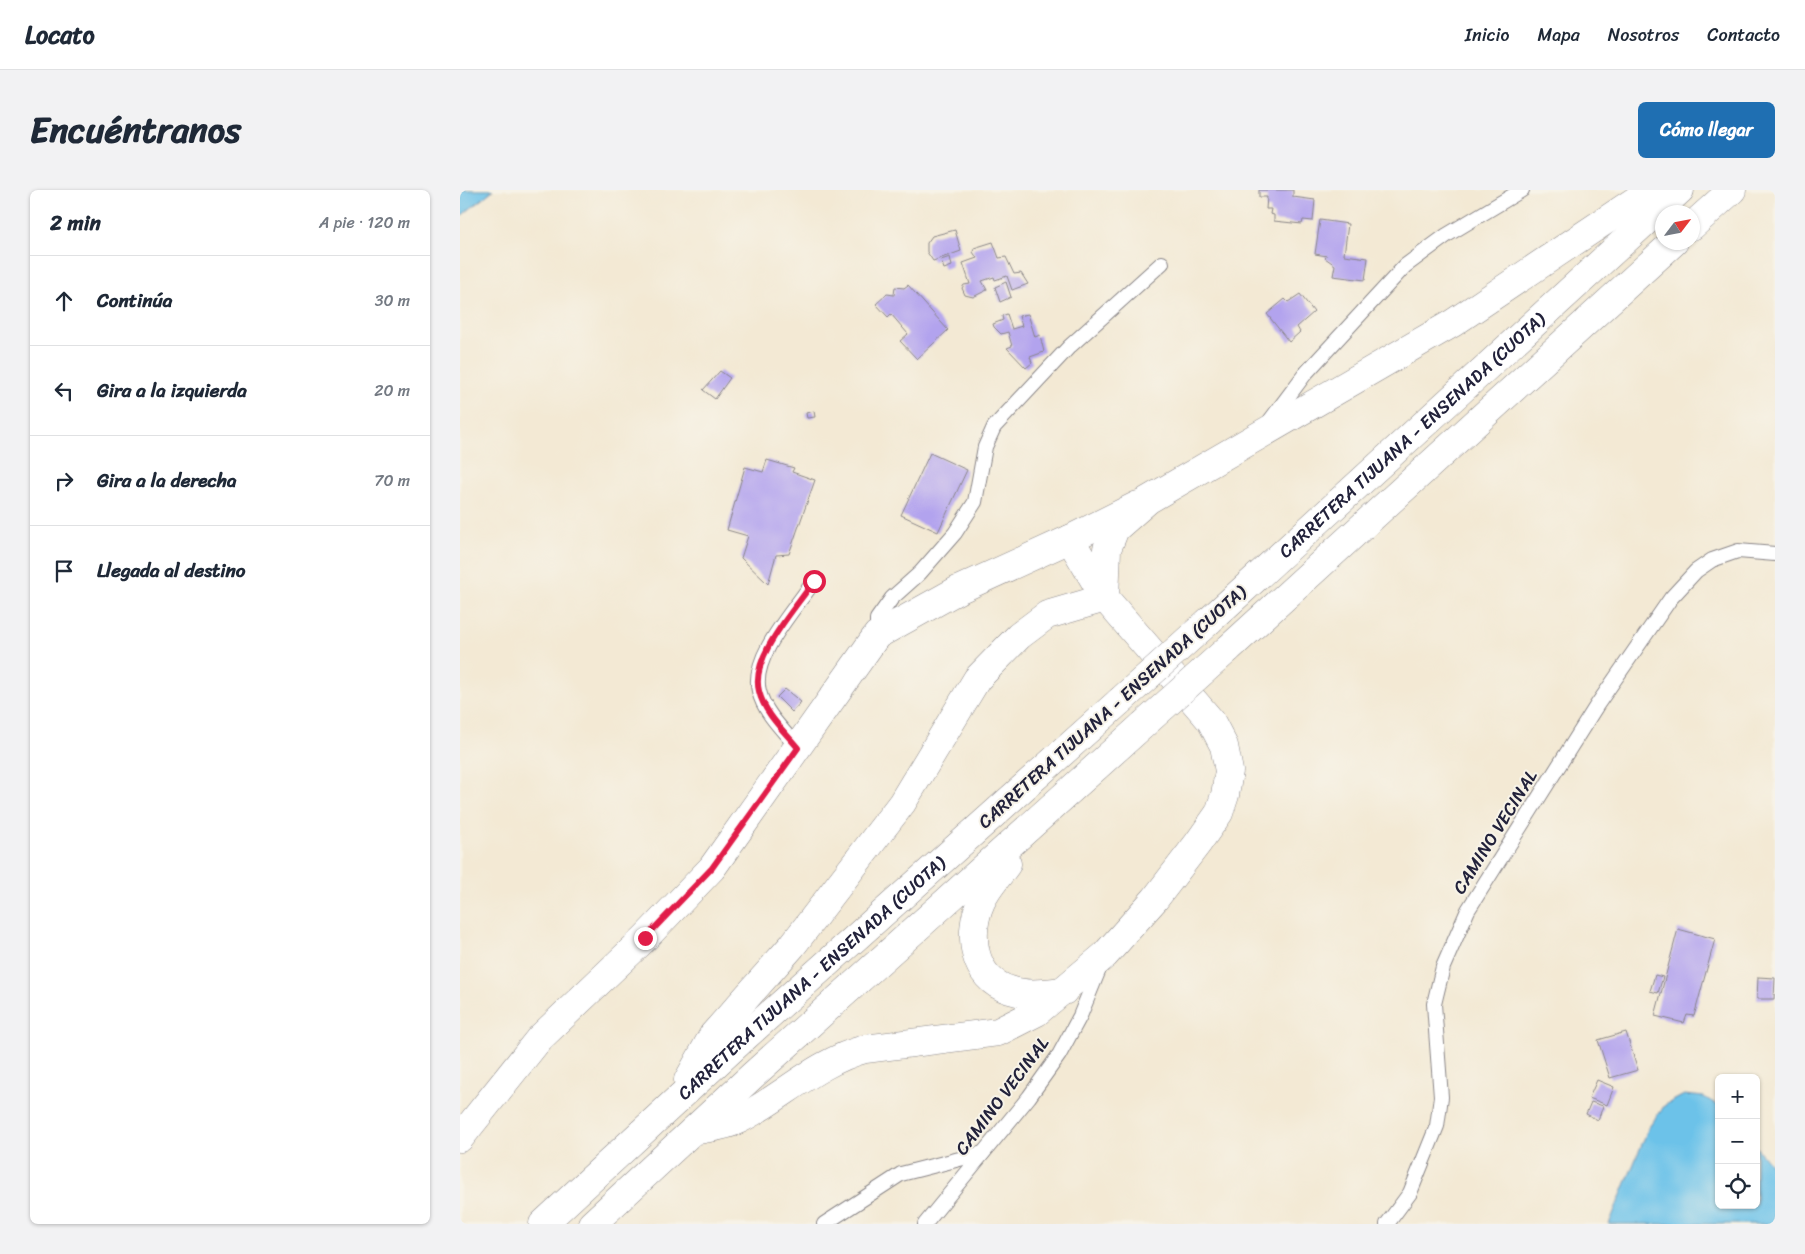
<!DOCTYPE html>
<html lang="es">
<head>
<meta charset="utf-8">
<style>
  body { margin:0; font-family:Sriracha,sans-serif; background:#f2f2f3; color:#1f2937 }
  .controls { position:absolute; right:15px; bottom:15px; display:grid; overflow:hidden; border-radius:8px; box-shadow:0 1px 4px #0004 }
  .controls button { width:45px; height:45px; display:grid; place-items:center; padding:0; border:0; border-bottom:1px solid #e0e1e3; background:#fff; color:#1f2937; font:25px sans-serif }
  .compass { position:absolute; left:1195px; top:15px; width:45px; height:45px; border-radius:50%; background:#fff; box-shadow:0 1px 4px #0004; rotate:58deg }
  .stop { position:absolute; width:15px; height:15px; margin:-11px; border:4px solid #e11d48; border-radius:50%; background:#fff }
  .stop.end { background:#e11d48; border-color:#fff; box-shadow:0 1px 5px #0008 }
  .list { margin:0; padding:0; list-style:none }
  h2 { display:flex; justify-content:space-between; align-items:center; height:65px; margin:0; padding:0 20px; font-size:21px }
  h2 small { font-size:16px; font-weight:400; color:#747a83 }
  .list li { display:grid; grid-template-columns:32px 1fr auto; gap:15px; align-items:center; box-sizing:border-box; height:90px; padding:0 20px; border-top:1px solid #e0e1e3 }
  .list b { display:block; font-size:19px; white-space:nowrap }
  .list em { font-size:16px; font-style:normal; color:#747a83 }
  .icon { flex:none; width:28px; height:28px; fill:none; stroke:currentColor; stroke-width:2; stroke-linecap:round; stroke-linejoin:round }
  .map { position:relative; flex:none; width:1315px; height:1034px; overflow:hidden; border-radius:8px }
  header { display:flex; align-items:center; gap:30px; box-sizing:border-box; height:70px; padding:0 25px; background:#fff; border-bottom:1px solid #e0e1e3 }
  header strong { font-size:24px }
  nav { display:flex; gap:28px; margin-inline-start:auto; font-size:18px }
  .intro { display:flex; align-items:center; justify-content:space-between; box-sizing:border-box; height:120px; padding:0 30px }
  h1 { margin:0; font-size:35px }
  .button { padding:12px 22px; border-radius:8px; background:#1f6fb2; color:#fff; font-size:18px; font-weight:700 }
  main { display:flex; gap:30px; padding:0 30px }
  aside { flex:1; background:#fff; border-radius:8px; box-shadow:0 1px 4px #0004 }
  .map>svg:first-child { display:block }
  .water { fill:#6cc2e9; stroke:#477292 }
  .building { fill:#b2a3ee }
  .lines { fill:none; stroke-linecap:round; stroke-linejoin:round }
  .lane-casing { stroke:#8a8688; stroke-width:16 }
  .street-casing { stroke:#8a8688; stroke-width:29 }
  .highway-casing { stroke:#8a8688; stroke-width:29 }
  .lane { stroke:#fff; stroke-width:14 }
  .street { stroke:#fff; stroke-width:28 }
  .highway { stroke:#fff; stroke-width:28 }
  .highway-bridge-casing { stroke:#8a8688; stroke-width:29; stroke-linecap:butt }
  .highway-bridge { stroke:#fff; stroke-width:28 }
  .route { stroke:#e11d48; stroke-width:6 }
  .labels { text-anchor:middle; stroke-width:4; stroke-linejoin:round; paint-order:stroke }
  .street-label { font-size:18px; fill:#22223b; stroke:#f7f3e8 }
</style>
</head>
<body>
<header>
<strong>Locato</strong>
<nav><a>Inicio</a><a>Mapa</a><a>Nosotros</a><a>Contacto</a></nav>
</header>
<div class="intro"><h1>Encuéntranos</h1><a class="button">Cómo llegar</a></div>
<main>
<aside>
<h2>2 min<small>A pie · 120 m</small></h2>
<ul class="list">
<li><svg class="icon" aria-label="ahead" viewBox="0 0 24 24"><path d="M12 20V5M6 11l6-6 6 6"/></svg><div><b>Continúa</b></div><em>30 m</em></li>
<li><svg class="icon" aria-label="left" viewBox="0 0 24 24"><path d="M17 20v-9H6M10 6l-5 5 5 5"/></svg><div><b>Gira a la izquierda</b></div><em>20 m</em></li>
<li><svg class="icon" aria-label="right" viewBox="0 0 24 24"><path d="M7 20v-9h11M14 6l5 5-5 5"/></svg><div><b>Gira a la derecha</b></div><em>70 m</em></li>
<li><svg class="icon" aria-label="arrive" viewBox="0 0 24 24"><path d="M6 21V4h12l-3 4 3 4H6"/></svg><div><b>Llegada al destino</b></div></li>
</ul>
</aside>
<div class="map">
<svg width="1315" height="1034" viewBox="0 0 1315 1034">
  <rect width="100%" height="100%" fill="#f7f3e8"/>
  <filter id="ink" filterUnits="userSpaceOnUse"><feTurbulence type="fractalNoise" baseFrequency=".02" numOctaves="2"/><feDisplacementMap in="SourceGraphic" scale="10" xChannelSelector="R" yChannelSelector="G"/><feConvolveMatrix kernelMatrix="1 2 1 2 8 2 1 2 1" color-interpolation-filters="sRGB"/></filter>
  <filter id="wash" filterUnits="userSpaceOnUse"><feTurbulence type="fractalNoise" baseFrequency=".0096" numOctaves="4" result="noise"/><feDisplacementMap in="SourceGraphic" scale="20" xChannelSelector="R" yChannelSelector="G"/><feGaussianBlur stdDeviation="1.12" result="paint"/><feColorMatrix in="noise" values="0 0 0 0 0 0 0 0 0 0 0 0 0 0 0 0 0 1.4 0 .05"/><feComposite in="paint" operator="in"/></filter>
  <g filter="url(#wash)">
    <rect width="100%" height="100%" fill="#f3e9d4"/>
    <g class="water">
      <polygon points="0,0 33,0 0,27"/>
      <polygon points="1224,905 1244,907 1259,916 1259,1015 1296,1015 1296,957 1315,980 1315,1034 1149,1034 1189,937 1205,915"/>
    </g>
    <g id="blocks">
      <g class="building">
        <polygon points="799,0 833,0 833,7 855,10 853,31 843,30 842,34 814,31 814,25 810,24 811,19 806,19 807,7 799,7"/>
        <polygon points="860,30 888,34 884,65 908,68 905,90 873,86 875,75 865,68 867,66 855,64"/>
        <polygon points="495,40 501,61 473,71 467,62 467,53 472,46"/>
        <polygon points="533,52 539,68 546,67 554,84 561,83 568,94 552,100 547,86 535,90 534,87 522,91 527,100 513,107 505,105 502,98 504,95 510,94 503,73 517,68 513,62 514,58"/>
        <polygon points="490,67 492,76 484,79 481,70"/>
        <polygon points="546,92 551,107 540,112 535,97"/>
        <polygon points="448,95 488,140 457,169 440,151 448,144 431,124 428,127 416,114 427,104 434,105 435,97 444,98"/>
        <polygon points="840,104 854,122 837,137 840,142 829,152 807,124 825,109 828,112"/>
        <polygon points="547,124 552,139 562,136 559,126 568,124 575,147 580,145 584,162 570,167 572,173 566,178 547,158 552,156 548,142 541,144 534,137 533,134 543,130 542,126"/>
        <polygon points="260,181 270,188 255,209 243,200"/>
        <polygon points="354,221 355,227 347,228 346,223"/>
        <polygon points="470,263 507,280 478,342 441,325"/>
        <polygon points="307,270 334,278 332,282 355,290 329,364 316,365 308,394 281,368 288,346 267,340 285,277 303,282"/>
        <polygon points="325,499 341,512 332,522 317,507"/>
        <polygon points="1218,739 1255,749 1234,826 1227,825 1224,833 1195,826"/>
        <polygon points="1195,785 1203,787 1198,803 1190,801"/>
        <polygon points="1298,787 1315,788 1314,809 1297,809"/>
        <polygon points="1166,842 1178,880 1150,888 1138,850"/>
        <polygon points="1137,890 1154,897 1147,915 1129,908"/>
        <polygon points="1131,912 1143,916 1138,930 1126,924"/>
      </g>
    </g>
  </g>
  <g filter="url(#ink)">
    <use href="#blocks" fill-opacity="0" stroke="#8a8688" stroke-width="1"/>
    <g class="lines">
      <g class="lane-casing">
        <g id="lane">
          <polyline points="809,232 845,184 945,76 987,45 1062,0"/>
          <polyline points="417,445 417,429 432,408 460,383 495,343 515,312 525,257 534,237 609,157 702,73"/>
          <path d="M338 558C324 541 304 523 299 501 290 467 335 419 354 391"/>
          <polyline points="364,1034 441,984 523,963"/>
          <polyline points="465,1034 569,907 599,865 620,826 640,777"/>
          <polyline points="927,1034 950,1003 977,936 981,907 974,814 983,777 1008,720 1137,515 1211,408 1236,381 1252,370 1278,361 1315,364"/>
        </g>
      </g>
      <g class="street-casing">
        <g id="street">
          <polyline points="610,349 678,315"/>
          <polyline points="0,948 79,849 185,748 252,678 417,445 498,400 610,349 645,408"/>
        </g>
      </g>
      <g class="highway-casing">
        <g id="highway">
          <polyline points="1232,36 1272,0"/>
          <path id="s1" d="M749 431 1220 0"/>
          <polyline points="768,459 1214,52"/>
          <path d="M547 674C538 687 527 698 521 712 507 743 512 789 550 800 568 806 585 803 604 801"/>
          <polyline points="228,890 253,845 332,756 442,613 517,489 559,446 587,425 645,408"/>
          <path d="M233 941C247 938 265 937 278 930 322 908 356 872 405 859L538 842 577 822 645 765 695 709 738 653 759 623 765 605 769 581 764 556 751 531 645 408 647 359 655 339 688 310 993 133 1191 0"/>
          <path id="s2" d="M83 1034 287 845 660 511"/>
          <polyline points="132,1034 292,886 683,535"/>
        </g>
      </g>
      <use href="#lane" class="lane"/>
      <use href="#street" class="street"/>
      <use href="#highway" class="highway"/>
      <g class="highway-bridge-casing">
        <g id="highway-bridge">
          <polyline points="660,511 749,431"/>
          <polyline points="683,535 768,459"/>
        </g>
      </g>
      <use href="#highway-bridge" class="highway-bridge"/>
    </g>
  </g>
  <g class="lines" filter="url(#ink)">
    <path class="route" d="M185 748 252 678 338 558C324 541 304 523 299 501 290 467 335 419 354 391"/>
  </g>
  <g class="labels">
    <g class="street-label">
      <text dy="6" stroke="none"><textPath href="#s1" startOffset="275">CARRETERA TIJUANA - ENSENADA (CUOTA)</textPath></text>
      <text transform="translate(652 517) rotate(-42)" y="6">CARRETERA TIJUANA - ENSENADA (CUOTA)</text>
      <text transform="translate(1035 642) rotate(-58)" y="6">CAMINO VECINAL</text>
      <text dy="6" stroke="none"><textPath href="#s2" startOffset="364">CARRETERA TIJUANA - ENSENADA (CUOTA)</textPath></text>
      <text transform="translate(542 906) rotate(-53)" y="6">CAMINO VECINAL</text>
    </g>
  </g>
</svg>
<div class="controls">
<button>+</button>
<button>−</button>
<button><svg class="icon" aria-label="locate" viewBox="0 0 24 24"><circle cx="12" cy="12" r="6"/><path d="M12 2v4M12 18v4M2 12h4M18 12h4"/></svg></button>
</div>
<svg class="compass" viewBox="-18 -18 36 36"><path d="M0-13l5 13h-10z" fill="#e53935"/><path d="M0 13l5-13h-10z" fill="#747a83"/></svg>
<div class="stop" style="left:354px;top:391px"></div>
<div class="stop end" style="left:185px;top:748px"></div>
</div>
</main>
</body>
</html>
